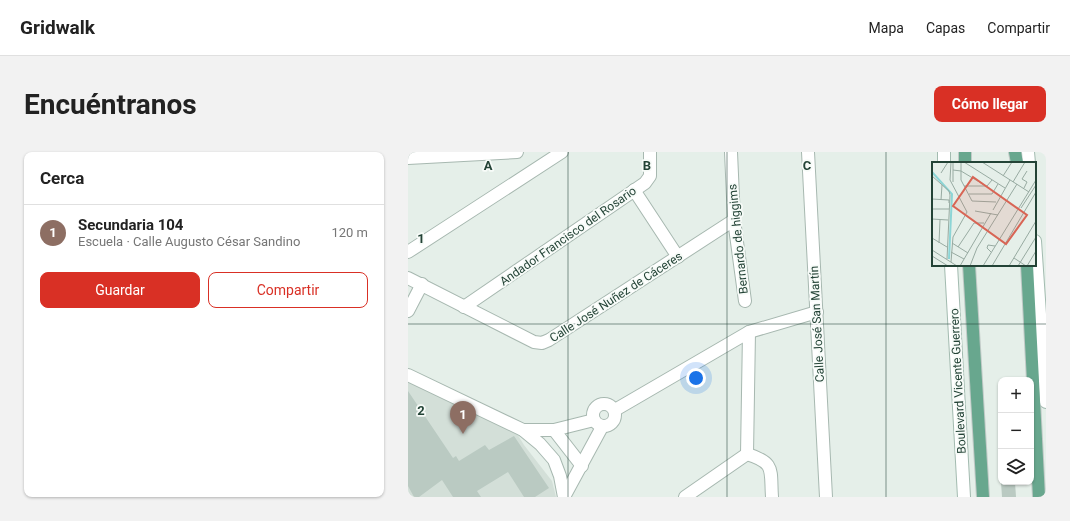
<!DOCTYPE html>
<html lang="es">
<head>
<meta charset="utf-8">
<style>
  body { margin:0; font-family:Roboto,sans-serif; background:#f2f2f2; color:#222 }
  .controls { position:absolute; right:12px; bottom:12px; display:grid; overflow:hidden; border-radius:8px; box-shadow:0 1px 3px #0004 }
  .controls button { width:36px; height:36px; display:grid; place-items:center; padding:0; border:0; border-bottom:1px solid #e0e0e0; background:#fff; color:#222; font:20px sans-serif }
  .you { position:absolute; left:288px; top:226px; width:14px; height:14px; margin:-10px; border:3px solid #fff; border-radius:50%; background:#1a73e8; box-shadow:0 0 0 6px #1a73e833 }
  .badge { display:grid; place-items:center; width:26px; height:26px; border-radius:50%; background:#d93025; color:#fff; font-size:13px; font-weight:700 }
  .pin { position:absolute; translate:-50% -33px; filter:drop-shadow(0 1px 2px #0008) }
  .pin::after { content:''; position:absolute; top:21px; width:14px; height:12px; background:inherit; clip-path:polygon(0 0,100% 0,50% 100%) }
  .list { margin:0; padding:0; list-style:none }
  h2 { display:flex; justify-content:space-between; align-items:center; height:52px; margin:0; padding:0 16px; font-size:17px }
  h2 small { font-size:13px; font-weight:400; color:#767676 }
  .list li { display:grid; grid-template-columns:26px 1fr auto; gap:12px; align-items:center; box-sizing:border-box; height:56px; padding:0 16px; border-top:1px solid #e0e0e0 }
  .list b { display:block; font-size:15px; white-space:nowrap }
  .list p { margin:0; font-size:13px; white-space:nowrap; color:#767676 }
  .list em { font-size:13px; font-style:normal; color:#767676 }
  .actions { display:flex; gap:8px; padding:12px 16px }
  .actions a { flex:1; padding:9px 0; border:1px solid #d93025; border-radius:8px; text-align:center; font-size:14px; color:#d93025 }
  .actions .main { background:#d93025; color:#fff }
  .icon { flex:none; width:22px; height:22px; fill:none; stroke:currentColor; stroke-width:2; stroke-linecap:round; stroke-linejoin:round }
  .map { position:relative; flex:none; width:638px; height:345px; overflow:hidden; border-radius:8px }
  header { display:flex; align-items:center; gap:24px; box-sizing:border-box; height:56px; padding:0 20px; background:#fff; border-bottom:1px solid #e0e0e0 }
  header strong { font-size:19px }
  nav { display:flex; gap:22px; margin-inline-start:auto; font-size:14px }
  .intro { display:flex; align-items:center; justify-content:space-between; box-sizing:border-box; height:96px; padding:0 24px }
  h1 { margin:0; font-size:28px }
  .button { padding:10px 18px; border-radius:8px; background:#d93025; color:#fff; font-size:14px; font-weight:700 }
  main { display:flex; gap:24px; padding:0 24px }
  aside { flex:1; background:#fff; border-radius:8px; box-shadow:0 1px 3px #0004 }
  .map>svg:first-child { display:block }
  .built { fill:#d3dfd8 }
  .building { fill:#bacac2 }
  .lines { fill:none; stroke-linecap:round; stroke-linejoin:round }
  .minor-casing { stroke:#a7b8b0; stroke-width:14 }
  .tertiary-casing { stroke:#a7b8b0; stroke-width:14 }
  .secondary-casing { stroke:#a3bbb0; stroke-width:14 }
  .primary-casing { stroke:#c1cac7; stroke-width:14 }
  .minor { stroke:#fff; stroke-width:12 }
  .tertiary { stroke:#fff; stroke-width:12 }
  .secondary { stroke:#fff; stroke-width:12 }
  .primary { stroke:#68a78e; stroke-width:12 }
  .grid { fill:none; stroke:#234336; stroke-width:1; stroke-opacity:0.55 }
  .labels { text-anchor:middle; stroke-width:3.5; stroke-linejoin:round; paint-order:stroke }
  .street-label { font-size:12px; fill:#234336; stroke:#f7fbf8 }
  .inset-river { fill:none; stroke:#8cd5d6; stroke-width:2 }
  .inset-road { fill:none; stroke:#97aaa1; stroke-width:1 }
  .view { fill:#d86555; fill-opacity:0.15; stroke:#d86555; stroke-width:2 }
  .inset-edge { fill:none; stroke:#234336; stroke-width:2 }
  .grid-label { font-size:13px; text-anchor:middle; font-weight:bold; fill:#234336; stroke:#f7fbf8; stroke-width:3.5; stroke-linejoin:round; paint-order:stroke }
</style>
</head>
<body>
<header>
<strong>Gridwalk</strong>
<nav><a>Mapa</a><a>Capas</a><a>Compartir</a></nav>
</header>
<div class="intro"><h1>Encuéntranos</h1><a class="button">Cómo llegar</a></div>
<main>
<aside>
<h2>Cerca<small></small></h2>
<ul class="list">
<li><span class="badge" style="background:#8d6e63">1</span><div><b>Secundaria 104</b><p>Escuela · Calle Augusto César Sandino</p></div><em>120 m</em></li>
</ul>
<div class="actions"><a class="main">Guardar</a><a>Compartir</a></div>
</aside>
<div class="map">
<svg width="638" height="345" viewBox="0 0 638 345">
  <rect width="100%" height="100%" fill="#e5efe9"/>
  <polygon class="built" points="0,229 103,272 116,293 144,329 148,345 0,345"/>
  <g class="building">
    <polygon points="0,239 45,306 48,304 51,309 77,293 81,298 106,284 141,336 127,345 116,345 100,320 69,339 73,345 45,345 34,328 11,345 6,345 0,334"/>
    <polygon points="593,330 607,330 608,345 594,345"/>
  </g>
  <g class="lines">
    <g class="minor-casing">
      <g id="minor">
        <polyline points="323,0 326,68 337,149"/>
        <polyline points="400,0 418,345"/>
        <polyline points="0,6 109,0"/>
        <polyline points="226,38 270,105"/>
        <polyline points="0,100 154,0"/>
        <polyline points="0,126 126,190 134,191 141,188 326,68"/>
        <polyline points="56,155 237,31 242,24 242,0"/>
        <polyline points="0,159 14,132"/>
        <circle cx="196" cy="263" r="11"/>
        <polyline points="207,258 341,180 409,160"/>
        <polyline points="115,278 146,278 186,268"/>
        <polyline points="146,278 174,314"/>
        <polyline points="339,302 341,180"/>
        <path d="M339 302C368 311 362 318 364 345"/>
        <polyline points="156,345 194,275"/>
        <polyline points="277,345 339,302"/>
      </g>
    </g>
    <g class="tertiary-casing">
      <polyline id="tertiary" points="0,223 115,278 132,292 146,308 152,324 156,345"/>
    </g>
    <g class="secondary-casing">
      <g id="secondary">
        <polyline points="536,0 536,11"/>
        <polyline points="620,0 621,11"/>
        <polyline points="627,89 638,250"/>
        <polyline points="543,113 556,345"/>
      </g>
    </g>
    <g class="primary-casing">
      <g id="primary">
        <polyline points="557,0 557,11"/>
        <polyline points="607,0 609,11"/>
        <polyline points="561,113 575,345"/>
        <polyline points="619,113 631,345"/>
      </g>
    </g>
    <use href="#minor" class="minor"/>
    <use href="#tertiary" class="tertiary"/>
    <use href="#secondary" class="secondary"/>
    <use href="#primary" class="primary"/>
  </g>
  <path class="grid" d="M160 0V345M319 0V345M478 0V345M0 172H638"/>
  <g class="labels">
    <g class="street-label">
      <text transform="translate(160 84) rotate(-35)" y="4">Andador Francisco del Rosario</text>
      <text transform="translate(330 87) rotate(-96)" y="4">Bernardo de higgims</text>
      <text transform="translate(208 145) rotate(-33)" y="4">Calle José Nuñez de Cáceres</text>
      <text transform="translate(409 172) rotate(-93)" y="4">Calle José San Martín</text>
      <text transform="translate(550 229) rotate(-93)" y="4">Boulevard Vicente Guerrero</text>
    </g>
  </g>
  <g transform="translate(524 10)">
    <rect width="104" height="104" fill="#e5efe9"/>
    <path class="inset-river" d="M0 10 20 32 17 97"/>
    <path class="inset-road" d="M19 0 18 18 35 50 21 75 19 100M29 0V18L40 39 64 40M32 0 73 26M50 0 97 30M21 8 29 9 54 24M9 11 16 0M0 14 17 29 18 33 15 97M71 14 80 0M21 20V0M81 20 93 0M32 24H55L60 18M92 26 95 20 90 17 95 9M37 32H60L66 22M0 37 17 38V41M9 38 10 23M89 46 104 23M0 47H17M61 48 78 18M43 49 66 53M0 57 16 58M0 76 15 85M7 81 8 58M20 81 36 91M26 85 42 61H52M0 88 25 104M19 90 32 97M59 90 55 86 56 83 63 84M0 94 16 104M82 96 94 104M28 104 59 51M38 104 45 86 85 22M51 104 104 18M60 104 104 30M77 104 104 59M86 104 104 75M95 104 104 89"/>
    <path class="view" d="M41 15 95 53 74 82 21 44Z"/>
    <rect width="104" height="104" class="inset-edge"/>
  </g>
  <g class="grid-label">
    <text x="80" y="18">A</text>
    <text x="239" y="18">B</text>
    <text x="399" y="18">C</text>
    <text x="13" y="91">1</text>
    <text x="13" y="263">2</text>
  </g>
</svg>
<div class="controls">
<button>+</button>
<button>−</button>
<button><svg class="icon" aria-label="layers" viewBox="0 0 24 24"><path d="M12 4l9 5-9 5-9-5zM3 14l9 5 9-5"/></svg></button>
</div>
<div class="you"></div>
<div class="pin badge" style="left:55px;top:282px;background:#8d6e63">1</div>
</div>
</main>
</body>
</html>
